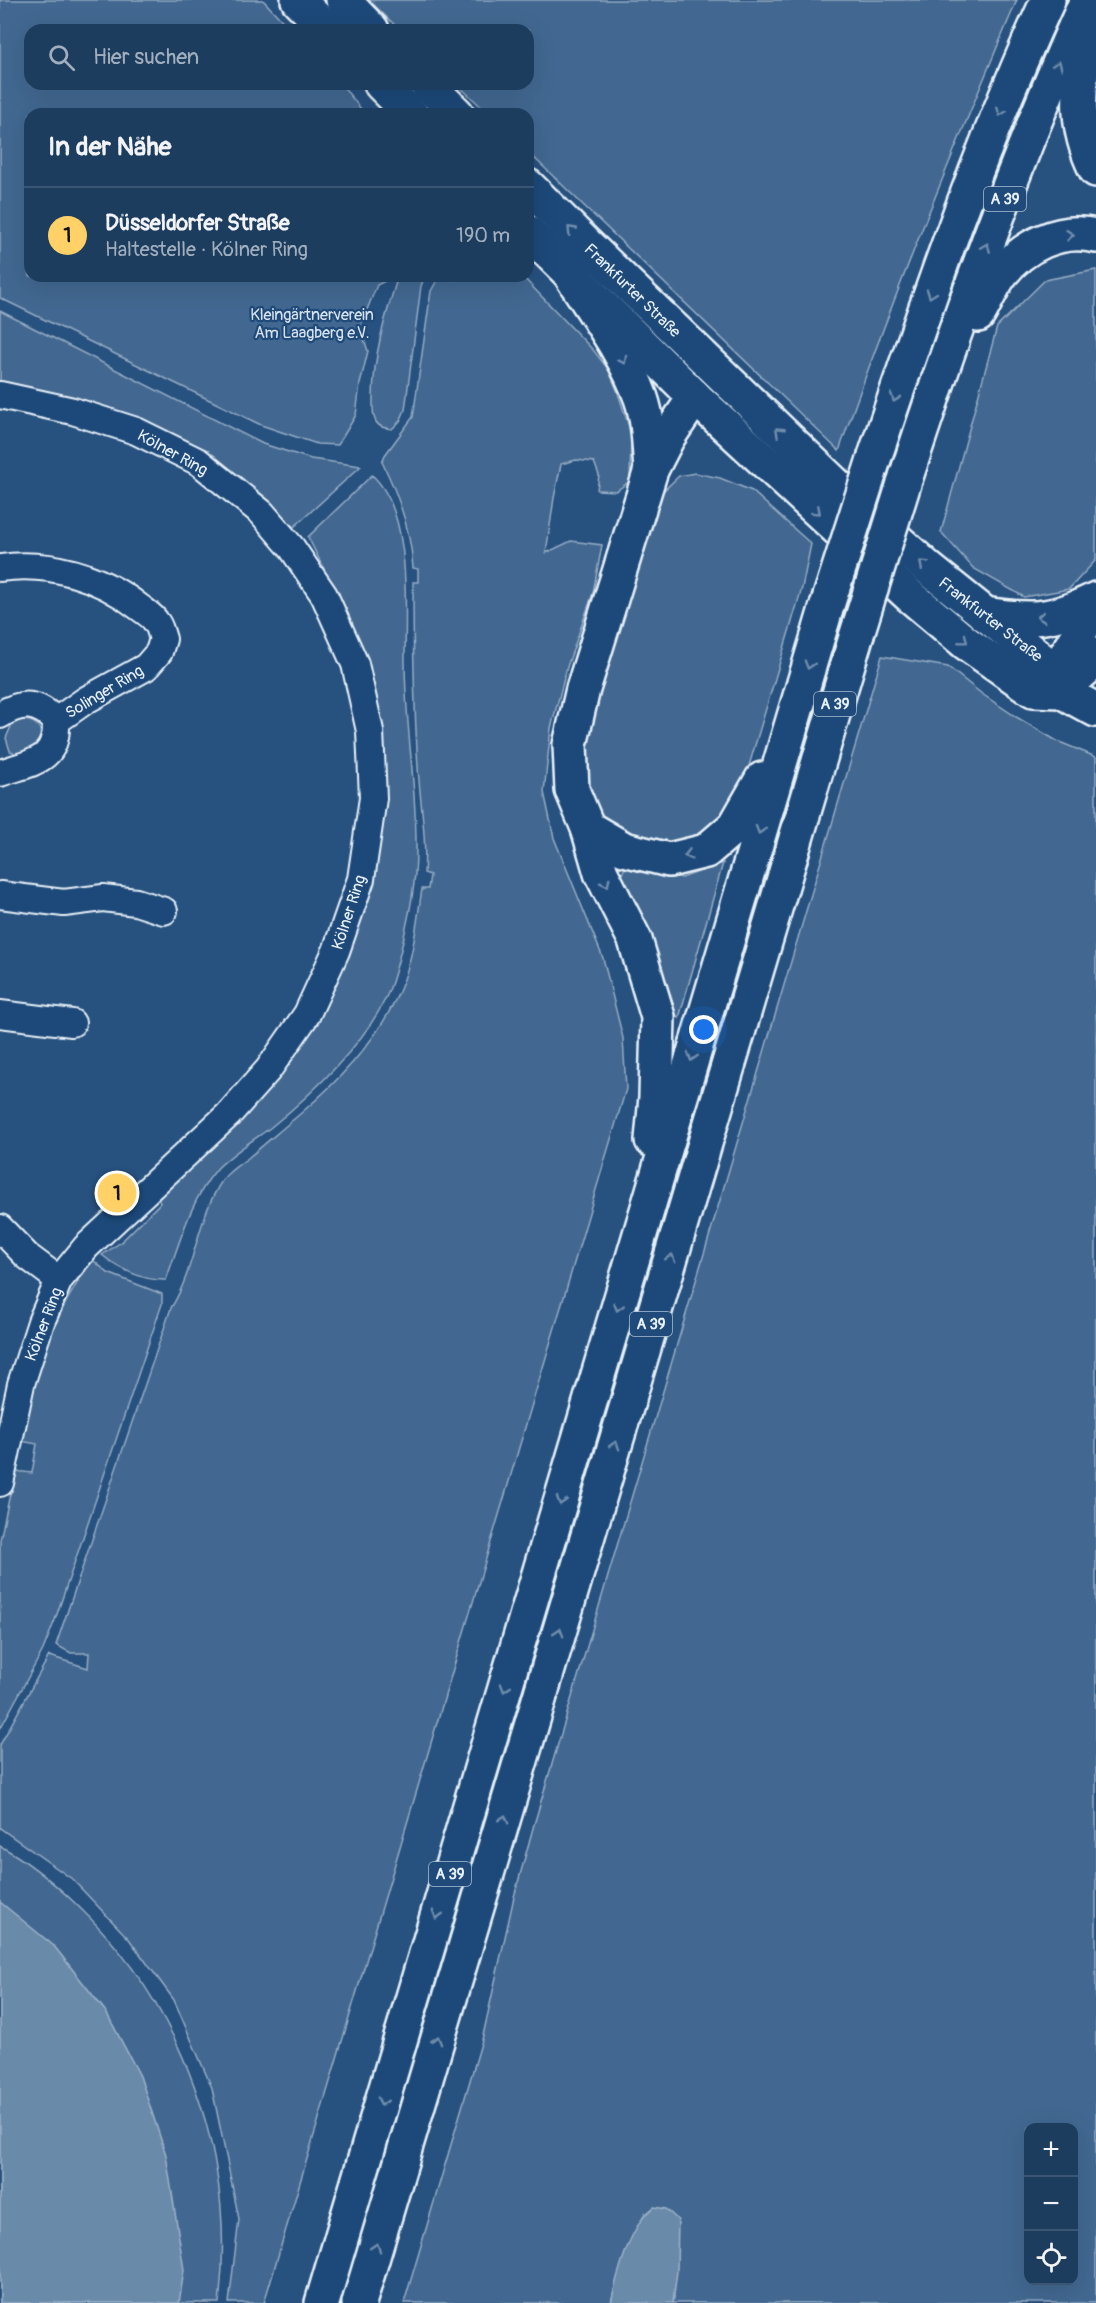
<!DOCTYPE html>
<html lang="de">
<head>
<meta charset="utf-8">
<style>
  body { margin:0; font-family:Pangolin,sans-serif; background:#254465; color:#f1f3f6 }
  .controls { position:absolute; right:18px; bottom:18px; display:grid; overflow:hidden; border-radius:12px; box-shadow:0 6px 24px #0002 }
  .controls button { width:54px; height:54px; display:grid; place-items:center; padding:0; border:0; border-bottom:2px solid #3b5674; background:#1d3d5f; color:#f1f3f6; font:30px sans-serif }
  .you { position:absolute; left:704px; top:1030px; width:21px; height:21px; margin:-15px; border:4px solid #fff; border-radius:50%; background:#1a73e8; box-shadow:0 0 0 9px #1a73e833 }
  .badge { display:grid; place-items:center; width:39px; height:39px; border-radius:50%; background:#ffd166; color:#111; font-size:20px; font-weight:700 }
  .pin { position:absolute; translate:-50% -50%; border:3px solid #fff; box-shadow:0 2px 6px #0006 }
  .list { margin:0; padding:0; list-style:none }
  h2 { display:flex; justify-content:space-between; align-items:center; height:78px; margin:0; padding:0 24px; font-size:26px }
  h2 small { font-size:20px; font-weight:400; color:#a0aebd }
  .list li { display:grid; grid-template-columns:39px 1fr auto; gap:18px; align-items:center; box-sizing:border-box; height:96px; padding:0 24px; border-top:2px solid #3b5674 }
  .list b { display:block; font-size:22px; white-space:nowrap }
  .list p { margin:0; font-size:20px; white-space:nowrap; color:#a0aebd }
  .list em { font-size:20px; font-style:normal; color:#a0aebd }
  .icon { flex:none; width:33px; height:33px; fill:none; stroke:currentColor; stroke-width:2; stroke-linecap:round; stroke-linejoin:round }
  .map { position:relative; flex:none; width:1096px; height:2303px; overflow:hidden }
  .search { position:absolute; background:#1d3d5f; box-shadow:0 6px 24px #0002; left:24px; top:24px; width:510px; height:66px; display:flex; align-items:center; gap:15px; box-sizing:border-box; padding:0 21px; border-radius:18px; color:#a0aebd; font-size:22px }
  .panel { position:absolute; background:#1d3d5f; box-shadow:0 6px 24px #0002; left:24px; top:108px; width:510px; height:174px; border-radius:18px }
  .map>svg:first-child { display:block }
  .green { fill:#436891; stroke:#96acc4; stroke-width:1.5; fill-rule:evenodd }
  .water { fill:#6b8aaa; stroke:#9db3c9; stroke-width:1.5 }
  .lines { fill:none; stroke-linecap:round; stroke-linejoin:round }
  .street-casing { stroke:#e8f1f8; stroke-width:30 }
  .secondary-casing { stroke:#e8f1f8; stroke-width:38 }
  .highway-casing { stroke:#e8f1f8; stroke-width:38 }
  .street { stroke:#1f4a7a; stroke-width:26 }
  .secondary { stroke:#1f4a7a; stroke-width:33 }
  .highway { stroke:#1f4a7a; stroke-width:33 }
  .highway-bridge-casing { stroke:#e8f1f8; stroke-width:38; stroke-linecap:butt }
  .highway-bridge { stroke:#1f4a7a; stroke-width:33 }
  .oneway { stroke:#6f8dac }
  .labels { text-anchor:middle; stroke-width:4.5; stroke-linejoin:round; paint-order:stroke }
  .shield { fill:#1f4a7a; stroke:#acbfd2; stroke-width:1.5 }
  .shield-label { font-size:15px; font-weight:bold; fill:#e8f1f8 }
  .street-label { font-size:16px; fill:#e8f1f8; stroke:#1f4a7a }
  .park-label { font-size:16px; fill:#d8e3ee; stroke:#1f4a7a }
</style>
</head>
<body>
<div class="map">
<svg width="1096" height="2303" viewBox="0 0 1096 2303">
  <rect width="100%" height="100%" fill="#27517f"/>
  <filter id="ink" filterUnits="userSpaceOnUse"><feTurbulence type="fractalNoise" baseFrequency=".0167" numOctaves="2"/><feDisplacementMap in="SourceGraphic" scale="12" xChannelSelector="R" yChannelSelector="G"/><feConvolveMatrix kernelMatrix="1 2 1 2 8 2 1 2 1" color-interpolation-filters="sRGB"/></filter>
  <g filter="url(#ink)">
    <g class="green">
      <polygon points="0,0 263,0 291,30 30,30 30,84 341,84 365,114 30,114 30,276 388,276 387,280 377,285 360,327 368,351 360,384 356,415 338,445 317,444 261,425 0,298"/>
      <path d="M369 0H1017C954 149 892 298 839 451L528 152V114H489L457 84H528V30H400Z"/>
      <polygon points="1096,270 1096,560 1069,589 1024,597 973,568 941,532 997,327 1045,280"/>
      <path d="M398 276H425L421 286 405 410 400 421 392 429C386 428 380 428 376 422 372 415 373 406 373 399 373 356 385 317 398 276Z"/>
      <path d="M460 276H522L594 351 608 369 617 390 631 433 630 481 616 491 597 490 599 475 594 462 576 460 561 464 554 498 546 553 571 541 602 545 593 593 567 667 551 728 544 792 554 838 603 958 623 1038 626 1089 264 2303H229L239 2219 212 2088 174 2000 129 1939 72 1879 0 1828V1745L49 1656 88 1668 89 1653H71L56 1645 171 1308C196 1269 196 1217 224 1178 230 1170 240 1164 248 1158 266 1143 283 1128 300 1114 341 1079 384 1033 403 982 414 953 417 920 422 889H428L430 875 424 873C427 838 420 803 418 767 414 705 413 644 413 582H418V569L413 568C411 530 399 496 382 462L385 455 413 417 431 291 439 277 456 280Z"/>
      <path d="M0 311 263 444 311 459 361 466 294 527C271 505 248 481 222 463 157 417 77 397 0 381Z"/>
      <path d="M695 473 720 478 752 491 811 544 802 588 748 769C741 785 735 803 724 817 719 823 712 827 706 831 650 871 578 821 583 756 585 724 599 690 608 660 625 605 642 550 659 495L679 476Z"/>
      <path d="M372 475C413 512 405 610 405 661 405 725 417 788 416 851 416 882 410 911 403 941 399 958 395 976 388 993 366 1043 312 1094 270 1128 255 1139 227 1157 216 1170 190 1201 180 1242 166 1280 143 1281 119 1269 102 1255L121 1242 160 1203 157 1195 321 1011 350 954 373 882 384 810V753L375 693 357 635 308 537Z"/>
      <path d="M882 656 948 667 982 694 1018 718 1057 741 1096 757V2303H673L674 2297 645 2213C630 2242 618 2271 611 2303H404L482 2040 514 1897 533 1828ZM1028 2128H1074V2280H1028Z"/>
      <path d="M20 720C52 720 43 749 17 754L10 751 6 738 12 724Z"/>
      <polygon points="723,863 679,1018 672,1009 621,876 626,865 682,878"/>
      <path d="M93 1260 108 1273 162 1294V1304L55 1620 43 1650 0 1729V1540L15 1471 32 1473 37 1444 21 1441C35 1374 51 1315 93 1260Z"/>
      <path d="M0 1846C28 1861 53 1882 76 1904 183 2006 237 2155 219 2303H0Z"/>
    </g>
    <g class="water">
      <polygon points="0,1902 54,1946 106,2012 140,2076 166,2155 184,2270 179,2303 0,2303"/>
      <path d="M654 2207 666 2209 678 2220 677 2271 673 2303H611C617 2275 630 2224 654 2207Z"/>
    </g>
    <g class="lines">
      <g class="street-casing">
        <g id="street">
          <polyline points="0,395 73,411 136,431 199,462 262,513 292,548 324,595 355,664 370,731 373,798 361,879 336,951 307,1014 268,1070 228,1115 86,1247 59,1280 41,1322 21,1384 0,1483"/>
          <path d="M0 568C49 561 100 576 139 607 144 611 153 616 156 622 160 626 161 634 163 639L159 652 146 667 86 700 56 721"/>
          <path d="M0 715C22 701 38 702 56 721 58 762 32 762 0 773"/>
          <polyline points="0,895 64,903 103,898 136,902 164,911"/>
          <polyline points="0,1014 72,1023"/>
          <polyline points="0,1228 27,1256 59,1280"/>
        </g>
      </g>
      <g class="secondary-casing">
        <g id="secondary">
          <polyline points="298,0 328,30"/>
          <polyline points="343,0 372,30"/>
          <polyline points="381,84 411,114"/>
          <polyline points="427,84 457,114"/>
          <polyline points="528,186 584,242 836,485 928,568 1047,664 1061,691"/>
          <polyline points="528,232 695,397 909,595 966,643 1033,690 1061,691 1096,710"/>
        </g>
      </g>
      <g class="highway-casing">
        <g id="highway">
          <path d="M1088 25C1081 79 1070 119 1096 170"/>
          <path d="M570 274C595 314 625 353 641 398 649 421 649 446 651 470"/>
          <path d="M978 315C986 302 992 286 1001 274 1023 246 1060 227 1096 236"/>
          <path d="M875 456C927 302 980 147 1048 0"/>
          <path d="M906 477C959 315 1017 155 1087 0"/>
          <path d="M984 614C1032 621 1052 621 1096 599"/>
          <polyline points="1061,691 1066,655 1096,605"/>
          <polyline points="1061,691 1089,666 1096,654"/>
          <polyline points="588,828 624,849 669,860 706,851 735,826 762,779"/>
          <polyline points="652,1140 656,1097 658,1017 635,940 601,873 588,828 572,790 570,745 583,689 651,470 668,437 695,397"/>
          <polyline points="322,2303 826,609"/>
          <polyline points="359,2303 857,634"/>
        </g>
      </g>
      <use href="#street" class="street"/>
      <use href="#secondary" class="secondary"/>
      <use href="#highway" class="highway"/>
      <g class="highway-bridge-casing">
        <g id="highway-bridge">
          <polyline points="826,609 875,456"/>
          <polyline points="857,634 906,477"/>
        </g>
      </g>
      <use href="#highway-bridge" class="highway-bridge"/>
    </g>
    <defs><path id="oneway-chevron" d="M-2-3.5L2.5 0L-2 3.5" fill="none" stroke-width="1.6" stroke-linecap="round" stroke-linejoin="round" transform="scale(1.5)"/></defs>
    <g class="oneway">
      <use href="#oneway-chevron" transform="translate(1058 65) rotate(-67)"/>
      <use href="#oneway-chevron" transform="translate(1001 112) rotate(111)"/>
      <use href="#oneway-chevron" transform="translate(571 230) rotate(-134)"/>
      <use href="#oneway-chevron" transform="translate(1070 235) rotate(-5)"/>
      <use href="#oneway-chevron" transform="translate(986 247) rotate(-68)"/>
      <use href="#oneway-chevron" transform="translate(931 294) rotate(110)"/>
      <use href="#oneway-chevron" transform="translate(623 360) rotate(61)"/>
      <use href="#oneway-chevron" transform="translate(895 398) rotate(109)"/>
      <use href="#oneway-chevron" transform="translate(779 431) rotate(-136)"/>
      <use href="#oneway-chevron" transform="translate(817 511) rotate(42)"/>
      <use href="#oneway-chevron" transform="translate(923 564) rotate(-138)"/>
      <use href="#oneway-chevron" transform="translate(1041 617) rotate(175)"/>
      <use href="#oneway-chevron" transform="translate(964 640) rotate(39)"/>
      <use href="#oneway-chevron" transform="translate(809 665) rotate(107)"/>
      <use href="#oneway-chevron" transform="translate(760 830) rotate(107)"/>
      <use href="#oneway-chevron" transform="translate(688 855) rotate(165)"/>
      <use href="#oneway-chevron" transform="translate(606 883) rotate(63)"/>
      <use href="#oneway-chevron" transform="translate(692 1057) rotate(107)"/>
      <use href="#oneway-chevron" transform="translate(671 1258) rotate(-73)"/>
      <use href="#oneway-chevron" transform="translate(618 1307) rotate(106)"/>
      <use href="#oneway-chevron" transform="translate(615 1445) rotate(-73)"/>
      <use href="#oneway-chevron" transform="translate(561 1501) rotate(107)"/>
      <use href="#oneway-chevron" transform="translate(559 1632) rotate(-73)"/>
      <use href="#oneway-chevron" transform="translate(505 1688) rotate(107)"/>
      <use href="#oneway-chevron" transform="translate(504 1819) rotate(-73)"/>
      <use href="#oneway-chevron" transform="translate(437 1915) rotate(107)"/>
      <use href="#oneway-chevron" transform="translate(437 2040) rotate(-73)"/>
      <use href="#oneway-chevron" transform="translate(382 2102) rotate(107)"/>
      <use href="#oneway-chevron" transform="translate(376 2247) rotate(-73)"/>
    </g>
  </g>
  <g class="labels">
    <g class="shield">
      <rect x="984" y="187" width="42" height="24" rx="4.5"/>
      <rect x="814" y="692" width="42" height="24" rx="4.5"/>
      <rect x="630" y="1312" width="42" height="24" rx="4.5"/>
      <rect x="429" y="1862" width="42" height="24" rx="4.5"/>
    </g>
    <g class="shield-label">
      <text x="1005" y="204">A 39</text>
      <text x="835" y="709">A 39</text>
      <text x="651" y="1329">A 39</text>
      <text x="450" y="1879">A 39</text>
    </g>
    <g class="street-label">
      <text transform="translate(633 290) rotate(44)" y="6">Frankfurter Straße</text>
      <text transform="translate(173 452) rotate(29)" y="6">Kölner Ring</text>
      <text transform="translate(991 619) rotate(38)" y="6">Frankfurter Straße</text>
      <text transform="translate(104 691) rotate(-31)" y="6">Solinger Ring</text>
      <text transform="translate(348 912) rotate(-72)" y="6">Kölner Ring</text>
      <text transform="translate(43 1324) rotate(-69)" y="6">Kölner Ring</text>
    </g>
    <g class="park-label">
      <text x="312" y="320">Kleingärtnerverein<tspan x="312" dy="18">Am Laagberg e.V.</tspan></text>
    </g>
  </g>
</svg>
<div class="controls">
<button>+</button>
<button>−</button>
<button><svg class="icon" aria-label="locate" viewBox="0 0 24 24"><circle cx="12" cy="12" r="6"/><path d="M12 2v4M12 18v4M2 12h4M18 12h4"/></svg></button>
</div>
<div class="you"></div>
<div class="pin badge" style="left:117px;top:1193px">1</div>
<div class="search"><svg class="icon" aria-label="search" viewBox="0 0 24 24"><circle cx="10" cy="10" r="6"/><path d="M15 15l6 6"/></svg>Hier suchen</div>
<section class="panel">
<h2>In der Nähe<small></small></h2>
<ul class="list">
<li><span class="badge">1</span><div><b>Düsseldorfer Straße</b><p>Haltestelle · Kölner Ring</p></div><em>190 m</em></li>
</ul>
</section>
</div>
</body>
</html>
